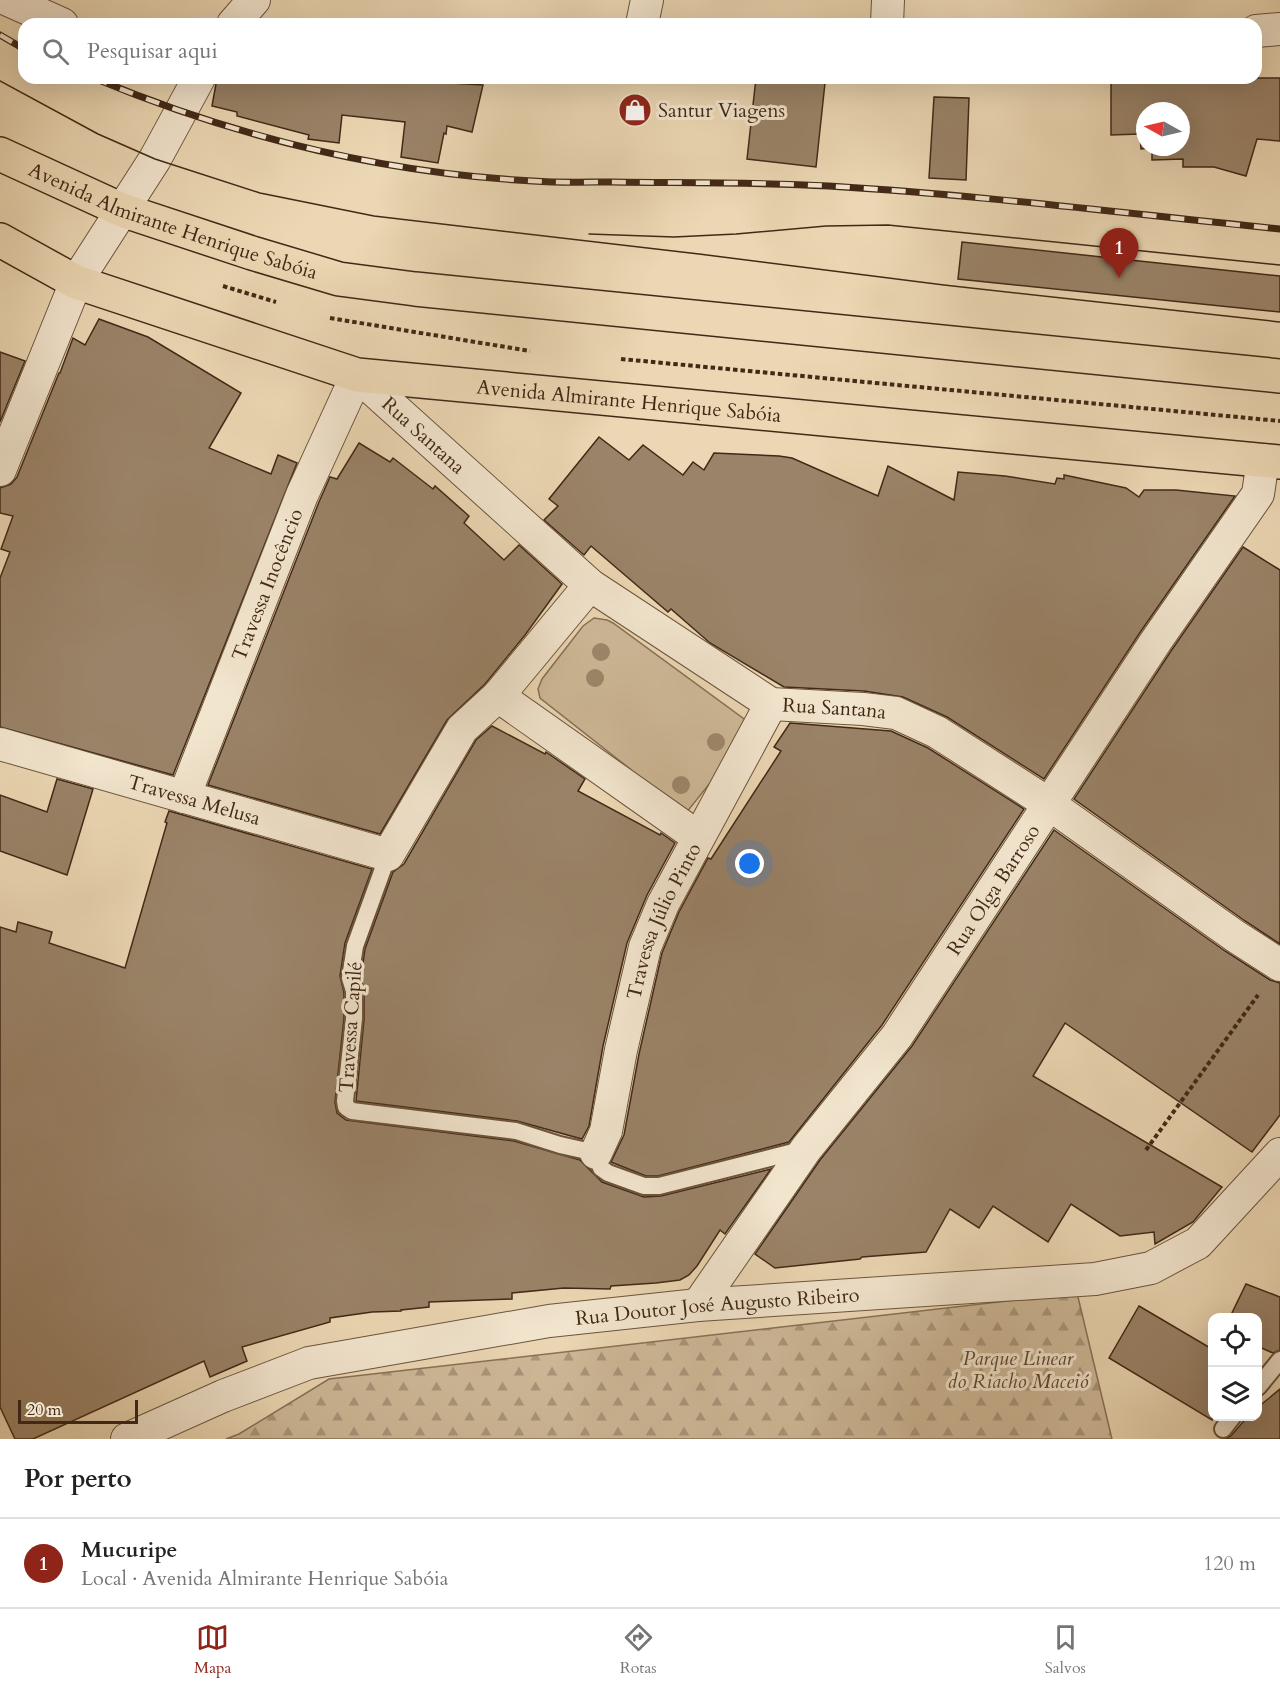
<!DOCTYPE html>
<html lang="pt">
<head>
<meta charset="utf-8">
<style>
  body { margin:0; font-family:Cardo,serif; background:#f2f2f2; color:#222 }
  .controls { position:absolute; right:18px; bottom:18px; display:grid; overflow:hidden; border-radius:12px; box-shadow:0 6px 24px #0002 }
  .controls button { width:54px; height:54px; display:grid; place-items:center; padding:0; border:0; border-bottom:2px solid #e0e0e0; background:#fff; color:#222; font:30px sans-serif }
  .compass { position:absolute; left:1136px; top:102px; width:54px; height:54px; border-radius:50%; background:#fff; box-shadow:0 6px 24px #0002; rotate:278deg }
  .scale { position:absolute; left:18px; bottom:15px; width:120px; box-sizing:border-box; padding-left:6px; border:3px solid #422916; border-top:0; font-size:16px; line-height:21px; white-space:nowrap; color:#422916; -webkit-text-stroke:4px #f2e5ce; paint-order:stroke }
  .you { position:absolute; left:750px; top:864px; width:21px; height:21px; margin:-15px; border:4px solid #fff; border-radius:50%; background:#1a73e8; box-shadow:0 0 0 9px #1a73e833 }
  .badge { display:grid; place-items:center; width:39px; height:39px; border-radius:50%; background:#8f2418; color:#fff; font-size:20px; font-weight:700 }
  .pin { position:absolute; translate:-50% -50px; filter:drop-shadow(0 2px 3px #0008) }
  .pin::after { content:''; position:absolute; top:32px; width:21px; height:18px; background:inherit; clip-path:polygon(0 0,100% 0,50% 100%) }
  .list { margin:0; padding:0; list-style:none }
  h2 { display:flex; justify-content:space-between; align-items:center; height:78px; margin:0; padding:0 24px; font-size:26px }
  h2 small { font-size:20px; font-weight:400; color:#767676 }
  .list li { display:grid; grid-template-columns:39px 1fr auto; gap:18px; align-items:center; box-sizing:border-box; height:90px; padding:0 24px; border-top:2px solid #e0e0e0 }
  .list b { display:block; font-size:22px; white-space:nowrap }
  .list p { margin:0; font-size:20px; white-space:nowrap; color:#767676 }
  .list em { font-size:20px; font-style:normal; color:#767676 }
  .icon { flex:none; width:33px; height:33px; fill:none; stroke:currentColor; stroke-width:2; stroke-linecap:round; stroke-linejoin:round }
  .map { position:relative; flex:none; width:1280px; height:1439px; overflow:hidden }
  .search { position:absolute; background:#fff; box-shadow:0 6px 24px #0002; left:18px; right:18px; top:18px; height:66px; display:flex; align-items:center; gap:15px; box-sizing:border-box; padding:0 21px; border-radius:18px; color:#767676; font-size:22px }
  .sheet { height:168px; background:#fff }
  nav { display:flex; justify-content:space-around; align-items:center; box-sizing:border-box; height:84px; border-top:2px solid #e0e0e0; background:#fff; font-size:16px; color:#767676 }
  nav a { display:grid; justify-items:center; gap:3px }
  nav .on { color:#8f2418 }
  .map>svg:first-child { display:block }
  .forest { fill:url(#forest-firs); stroke:#887157; stroke-width:1.5 }
  .green { fill:#ceb998; stroke:#887157; stroke-width:1.5 }
  .building { fill:#9a8368; stroke:#422916; stroke-width:1.5; fill-rule:evenodd }
  .lines { fill:none; stroke-linecap:round; stroke-linejoin:round }
  .lane-casing { stroke:#6c543d; stroke-width:20 }
  .street-casing { stroke:#6c543d; stroke-width:34 }
  .highway-casing { stroke:#422916; stroke-width:36 }
  .path { stroke:#422916; stroke-width:4; stroke-dasharray:4.5 3; stroke-linecap:butt }
  .lane { stroke:#f2e5ce; stroke-width:16 }
  .street { stroke:#f2e5ce; stroke-width:32 }
  .highway { stroke:#ebd7b3; stroke-width:33 }
  .tram { stroke:#422916; stroke-width:1.5 }
  .rail-casing { stroke:#422916; stroke-width:7 }
  .rail { stroke:#f2e5ce; stroke-width:4.5; stroke-dasharray:14; stroke-linecap:butt }
  .tree { fill:#9d876b }
  .labels { text-anchor:middle; stroke-width:6; stroke-linejoin:round; paint-order:stroke }
  .poi-label { font-size:20px; fill:#422916; stroke:#f2e5ce; text-anchor:start }
  .street-label { font-size:20px; fill:#422916; stroke:#f2e5ce }
  .park-label { font-size:20px; font-style:italic; fill:#5e4630; stroke:#f2e5ce }
</style>
</head>
<body>
<div class="map">
<svg width="1280" height="1439" viewBox="0 0 1280 1439">
  <defs>
    <pattern id="forest-firs" width="22" height="20" patternUnits="userSpaceOnUse" patternTransform="scale(1.5)"><rect width="22" height="20" fill="#ceb998"/><path d="M5 1l3.5 6h-7zM16 11l3.5 6h-7z" fill="#a9967b"/></pattern>
  </defs>
  <rect width="100%" height="100%" fill="#ebd7b3"/>
  <filter id="stains"><feTurbulence type="fractalNoise" baseFrequency=".00333" numOctaves="4"/><feColorMatrix values="0 0 0 0 .2 0 0 0 0 .09 0 0 0 0 .02 0 0 0 .5 -.17"/></filter>
  <radialGradient id="worn" r=".72"><stop offset=".6" stop-color="#630" stop-opacity="0"/><stop offset="1" stop-color="#630" stop-opacity=".3"/></radialGradient>
  <polygon class="forest" points="1077,1293 1112,1439 226,1439 239,1434 329,1379"/>
  <polygon class="green" points="594,618 607,620 613,623 755,727 686,813 540,698 538,689 542,679 583,626"/>
  <g class="building">
    <polygon points="217,78 372,78 483,85 472,132 447,126 446,134 444,133 438,163 401,157 405,122 342,115 339,143 308,139 309,135 237,116 237,112 212,106"/>
    <polygon points="756,78 782,78 825,83 816,167 747,159"/>
    <path d="M1111 78H1280V141L1257 139 1246 176 1214 167H1183V159L1152 160V148L1141 149 1140 134 1111 135ZM1145 111H1181V147H1145Z"/>
    <polygon points="934,97 969,98 966,180 929,178"/>
    <polygon points="962,242 1280,276 1280,312 958,279"/>
    <polygon points="99,319 148,337 241,393 209,448 271,474 278,455 297,463 173,775 0,727 0,578 10,552 1,549 13,516 0,513 0,488 11,484 17,477 59,373 60,373 73,338 85,345"/>
    <polygon points="0,352 25,361 0,422"/>
    <polygon points="599,437 629,460 643,445 683,475 693,462 704,470 714,453 779,456 792,458 878,496 888,466 954,500 958,472 1005,476 1055,484 1057,478 1064,479 1064,475 1126,488 1139,497 1144,490 1176,490 1235,496 1141,631 1044,779 947,717 903,697 864,691 784,687 710,643 671,609 668,612 591,546 584,555 544,520 558,506 549,499"/>
    <polygon points="359,443 390,462 393,458 433,489 435,486 469,516 464,523 504,560 519,545 562,584 525,635 485,684 447,720 380,834 208,785 319,502 330,477 337,479"/>
    <polygon points="1243,547 1280,570 1280,944 1245,921 1074,799 1171,651"/>
    <polygon points="790,723 891,731 928,748 1024,809 882,1025 789,1142 658,1176 646,1176 611,1162 624,1135 639,1054 662,953 679,912 708,858 711,859 781,751 774,747"/>
    <polygon points="492,726 545,754 546,752 585,779 578,791 660,835 661,833 675,843 647,895 627,943 603,1046 589,1126 582,1139 517,1121 356,1101 364,1020 364,991 361,977 365,949 393,872 404,864 476,740"/>
    <polygon points="57,779 93,789 67,875 0,851 0,795 47,812"/>
    <polygon points="169,811 372,869 345,943 340,976 344,993 344,1018 335,1102 337,1113 346,1120 514,1141 580,1160 602,1182 644,1197 661,1196 771,1169 725,1234 720,1230 697,1266 689,1275 680,1280 656,1283 611,1286 610,1289 564,1288 512,1293 512,1299 429,1302 429,1307 401,1310 401,1311 372,1312 330,1318 330,1322 242,1347 247,1361 210,1377 204,1361 33,1439 15,1439 0,1407 0,927 16,932 18,922 52,932 49,943 125,968 167,823 165,822"/>
    <polygon points="1054,830 1225,951 1270,980 1280,983 1280,1115 1252,1152 1065,1023 1033,1076 1222,1187 1193,1222 1155,1244 1154,1232 1120,1236 1071,1204 1048,1242 993,1206 979,1228 950,1209 926,1252 862,1257 860,1259 775,1268 755,1254 820,1160 912,1046"/>
    <polygon points="1246,1284 1280,1297 1280,1350 1273,1353 1257,1346 1257,1317 1230,1317"/>
    <polygon points="1139,1306 1212,1349 1212,1420 1109,1358"/>
    <polygon points="1280,1389 1280,1439 1225,1439 1231,1436 1248,1416 1257,1416 1257,1408"/>
  </g>
  <g class="lines">
    <g class="lane-casing">
      <g id="lane">
        <polyline points="388,855 355,946 350,978 354,991 354,1019 345,1101 346,1107 352,1111 516,1131 560,1145 596,1153 601,1168 608,1173 644,1186 659,1186 805,1149"/>
        <polyline points="1258,1387 1280,1360"/>
        <polyline points="1223,1429 1233,1416"/>
      </g>
    </g>
    <g class="street-casing">
      <g id="street">
        <polyline points="8,0 62,24"/>
        <polyline points="233,24 254,0"/>
        <polyline points="642,24 647,0"/>
        <polyline points="887,24 888,0"/>
        <polyline points="1256,31 1280,29"/>
        <polyline points="0,470 76,282 155,159 199,78"/>
        <polyline points="498,696 698,837"/>
        <path id="s1" d="M0 744 388 855 462 729 498 696 590 585"/>
        <path id="s2" d="M184 797 302 495 357 375 590 585 771 704 863 709 896 713 937 732 1049 804 1235 936 1280 965"/>
        <path id="s3" d="M596 1153 606 1131 621 1050 645 947 663 904 771 704"/>
        <path id="s4" d="M698 1305 806 1149 897 1036 1156 641 1258 494 1263 460"/>
        <path id="s5" d="M127 1439 223 1396 309 1363 549 1321 698 1305 1095 1279 1151 1268 1198 1243 1280 1154"/>
      </g>
    </g>
    <g class="highway-casing">
      <g id="highway">
        <path id="s6" d="M0 154 122 210 252 253 339 279 415 289 1280 376"/>
        <path id="s7" d="M0 240 76 282 357 375 1280 462"/>
      </g>
    </g>
    <g class="path">
      <polyline points="223,286 276,302"/>
      <polyline points="330,318 530,351"/>
      <polyline points="621,359 1280,421"/>
      <polyline points="1146,1150 1258,995"/>
    </g>
    <use href="#lane" class="lane"/>
    <use href="#street" class="street"/>
    <use href="#highway" class="highway"/>
    <g class="tram">
      <polyline points="0,81 98,134 155,159 260,193 374,216 699,254 944,285 1280,322"/>
      <polyline points="589,234 674,237 736,234 826,226 888,225 1280,265"/>
    </g>
    <g class="rail-casing">
      <g id="rail">
        <polyline points="0,35 24,49"/>
        <path d="M94 78C233 136 382 173 533 181 559 183 586 182 612 182 684 183 757 182 829 186 980 195 1130 214 1280 229"/>
      </g>
    </g>
    <use href="#rail" class="rail"/>
  </g>
  <g class="tree">
    <circle cx="601" cy="652" r="9"/>
    <circle cx="595" cy="678" r="9"/>
    <circle cx="716" cy="742" r="9"/>
    <circle cx="681" cy="785" r="9"/>
  </g>
  <defs>
    <g id="shop-disc" transform="scale(1.725)"><circle r="9.5" fill="#8f2418" stroke="#f2e5ce"/><path d="M-5-2.5h2.3a2.7 3.5 0 0 1 5.4 0H5L5.5 6h-11ZM-1.5-2.5h3a1.5 2.3 0 0 0-3 0Z" fill="#fff"/></g>
  </defs>
  <g fill-rule="evenodd">
    <use href="#shop-disc" x="635" y="110"/>
  </g>
  <g class="labels">
    <g class="poi-label">
      <text x="658" y="117">Santur Viagens</text>
    </g>
    <g class="street-label">
      <text dy="7" stroke="none"><textPath href="#s6" startOffset="186">Avenida Almirante Henrique Sabóia</textPath></text>
      <text dy="7" stroke="none"><textPath href="#s7" startOffset="656">Avenida Almirante Henrique Sabóia</textPath></text>
      <text dy="7" stroke="none"><textPath href="#s2" startOffset="546">Rua Santana</textPath></text>
      <text dy="7" stroke="none"><textPath href="#s2" startOffset="228">Travessa Inocêncio</textPath></text>
      <text dy="7" stroke="none"><textPath href="#s2" startOffset="1050">Rua Santana</textPath></text>
      <text dy="7" stroke="none"><textPath href="#s1" startOffset="202">Travessa Melusa</textPath></text>
      <text dy="7" stroke="none"><textPath href="#s4" startOffset="510">Rua Olga Barroso</textPath></text>
      <text dy="7" stroke="none"><textPath href="#s3" startOffset="243">Travessa Júlio Pinto</textPath></text>
      <text transform="translate(350 1027) rotate(-86)" y="7">Travessa Capilé</text>
      <text dy="7" stroke="none"><textPath href="#s5" startOffset="610">Rua Doutor José Augusto Ribeiro</textPath></text>
    </g>
    <g class="park-label">
      <text x="1018" y="1365">Parque Linear<tspan x="1018" dy="23">do Riacho Maceió</tspan></text>
    </g>
  </g>
  <rect width="100%" height="100%" filter="url(#stains)"/>
  <rect width="100%" height="100%" fill="url(#worn)"/>
</svg>
<div class="controls">
<button><svg class="icon" aria-label="locate" viewBox="0 0 24 24"><circle cx="12" cy="12" r="6"/><path d="M12 2v4M12 18v4M2 12h4M18 12h4"/></svg></button>
<button><svg class="icon" aria-label="layers" viewBox="0 0 24 24"><path d="M12 4l9 5-9 5-9-5zM3 14l9 5 9-5"/></svg></button>
</div>
<svg class="compass" viewBox="-18 -18 36 36"><path d="M0-13l5 13h-10z" fill="#e53935"/><path d="M0 13l5-13h-10z" fill="#767676"/></svg>
<div class="scale">20 m</div>
<div class="you"></div>
<div class="pin badge" style="left:1119px;top:278px">1</div>
<div class="search"><svg class="icon" aria-label="search" viewBox="0 0 24 24"><circle cx="10" cy="10" r="6"/><path d="M15 15l6 6"/></svg>Pesquisar aqui</div>
</div>
<section class="sheet">
<h2>Por perto<small></small></h2>
<ul class="list">
<li><span class="badge">1</span><div><b>Mucuripe</b><p>Local · Avenida Almirante Henrique Sabóia</p></div><em>120 m</em></li>
</ul>
</section>
<nav>
<a class="on"><svg class="icon" aria-label="map" viewBox="0 0 24 24"><path d="M3 6l6-2 6 2 6-2v14l-6 2-6-2-6 2zM9 4v14M15 6v14"/></svg>Mapa</a>
<a><svg class="icon" aria-label="directions" viewBox="0 0 24 24"><path d="M12 3l9 9-9 9-9-9zM9 14v-3h6M13 9l2 2-2 2"/></svg>Rotas</a>
<a><svg class="icon" aria-label="saved" viewBox="0 0 24 24"><path d="M7 4h10v16l-5-4-5 4z"/></svg>Salvos</a>
</nav>
</body>
</html>
